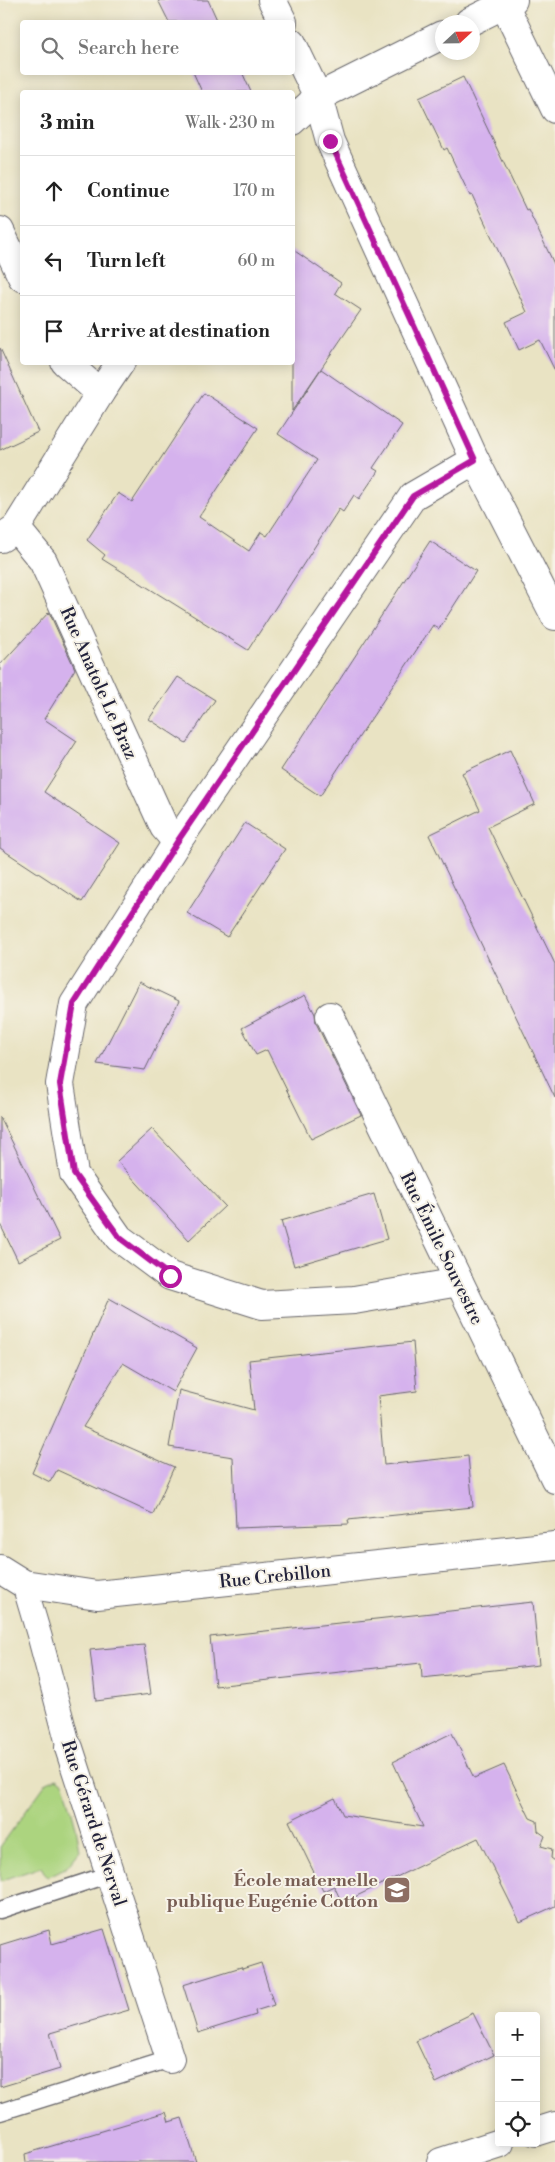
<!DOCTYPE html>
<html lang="en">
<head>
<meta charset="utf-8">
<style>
  body { margin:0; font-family:"Libre Bodoni",serif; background:#f6f6f6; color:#222 }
  .controls { position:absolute; right:15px; bottom:15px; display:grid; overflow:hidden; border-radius:5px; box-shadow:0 2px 12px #0003 }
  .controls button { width:45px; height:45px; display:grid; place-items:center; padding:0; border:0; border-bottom:1px solid #e0e0e0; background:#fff; color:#222; font:25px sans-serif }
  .compass { position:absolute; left:435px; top:15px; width:45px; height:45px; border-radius:50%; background:#fff; box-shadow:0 2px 12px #0003; rotate:68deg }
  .stop { position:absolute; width:15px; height:15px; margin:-11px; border:4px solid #b5179e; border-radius:50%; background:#fff }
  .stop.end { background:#b5179e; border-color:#fff; box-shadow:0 1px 5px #0008 }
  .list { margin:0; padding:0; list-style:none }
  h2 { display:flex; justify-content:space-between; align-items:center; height:65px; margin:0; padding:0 20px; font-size:21px }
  h2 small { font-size:16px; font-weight:400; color:#767676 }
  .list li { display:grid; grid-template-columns:32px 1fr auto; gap:15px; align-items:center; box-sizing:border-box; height:70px; padding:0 20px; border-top:1px solid #e0e0e0 }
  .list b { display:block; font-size:19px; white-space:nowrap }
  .list em { font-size:16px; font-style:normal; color:#767676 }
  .icon { flex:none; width:28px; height:28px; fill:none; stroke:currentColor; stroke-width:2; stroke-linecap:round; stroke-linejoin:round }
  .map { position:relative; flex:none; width:555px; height:2162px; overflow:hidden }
  .search { position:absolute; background:#fff; box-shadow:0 2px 12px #0003; left:20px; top:20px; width:275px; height:55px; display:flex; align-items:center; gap:12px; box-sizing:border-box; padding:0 18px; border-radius:5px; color:#767676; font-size:19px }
  .panel { position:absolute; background:#fff; box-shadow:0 2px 12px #0003; left:20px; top:90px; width:275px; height:275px; border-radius:5px }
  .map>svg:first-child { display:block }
  .green { fill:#acd47f; stroke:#677b5d }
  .building { fill:#d5b2ed }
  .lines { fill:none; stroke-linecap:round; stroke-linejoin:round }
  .service-casing { stroke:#68666b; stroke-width:19 }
  .pedestrian-casing { stroke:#68666b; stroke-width:26 }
  .minor-casing { stroke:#68666b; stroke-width:30 }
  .tertiary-casing { stroke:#68666b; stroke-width:30 }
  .service { stroke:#fff; stroke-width:16 }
  .pedestrian { stroke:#fff; stroke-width:24 }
  .minor { stroke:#fff; stroke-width:28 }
  .tertiary { stroke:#fff; stroke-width:28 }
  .route { stroke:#b5179e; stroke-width:6 }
  .labels { text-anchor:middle; stroke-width:4; stroke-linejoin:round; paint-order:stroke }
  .street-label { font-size:18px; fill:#22223b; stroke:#f7f3e8 }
  .education-label { font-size:18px; font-weight:bold; fill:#785e54; stroke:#f7f3e8; text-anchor:end }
</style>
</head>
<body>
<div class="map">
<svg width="555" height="2162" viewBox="0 0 555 2162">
  <rect width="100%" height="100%" fill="#f7f3e8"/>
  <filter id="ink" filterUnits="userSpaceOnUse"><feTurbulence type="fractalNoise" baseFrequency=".02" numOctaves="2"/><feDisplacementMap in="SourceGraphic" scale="10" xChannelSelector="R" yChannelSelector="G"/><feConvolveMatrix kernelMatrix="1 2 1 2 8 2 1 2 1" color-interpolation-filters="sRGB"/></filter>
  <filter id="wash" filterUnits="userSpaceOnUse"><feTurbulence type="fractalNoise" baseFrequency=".0096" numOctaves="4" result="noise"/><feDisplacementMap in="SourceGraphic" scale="20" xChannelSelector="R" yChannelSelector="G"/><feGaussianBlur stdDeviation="1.12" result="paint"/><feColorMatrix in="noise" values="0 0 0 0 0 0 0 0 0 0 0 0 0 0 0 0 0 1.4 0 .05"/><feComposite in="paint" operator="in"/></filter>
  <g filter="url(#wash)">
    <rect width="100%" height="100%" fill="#e9e3c3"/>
    <polygon class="green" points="57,1778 64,1783 76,1827 80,1851 67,1867 47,1877 41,1867 0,1881 0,1847 47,1782"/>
    <g id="blocks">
      <g class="building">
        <polygon points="158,0 208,0 218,22 169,22"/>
        <polygon points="193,72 242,72 251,92 202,92"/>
        <polygon points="463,77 526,210 528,209 555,266 555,371 540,340 519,350 506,322 527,312 472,195 470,196 447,148 444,150 419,98"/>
        <polygon points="292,249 341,283 335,293 361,310 292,411"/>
        <polygon points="0,348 38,432 0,450"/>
        <polygon points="321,369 402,425 373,468 378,471 359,499 354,495 343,512 339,509 248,650 102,559 105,555 87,540 118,493 132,502 204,393 258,428 199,517 249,551 261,532 267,536 317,460 278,434"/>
        <polygon points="430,541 476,571 439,629 433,625 320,796 281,770"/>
        <polygon points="49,612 75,669 44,719 77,741 44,792 120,843 82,902 0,848 0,665"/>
        <polygon points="178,677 215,700 186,743 149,719"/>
        <polygon points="510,750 535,804 488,827 555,964 555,1098 429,835 480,810 462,773"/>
        <polygon points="245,823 285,849 227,937 187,913"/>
        <polygon points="139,982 179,1001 145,1070 97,1064"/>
        <polygon points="305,995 315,1014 316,1023 361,1115 311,1139 267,1050 256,1055 242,1028"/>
        <polygon points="0,1117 60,1240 18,1261 0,1224"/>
        <polygon points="152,1129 225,1206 189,1240 117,1161"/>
        <polygon points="374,1194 387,1239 294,1266 281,1221"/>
        <polygon points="109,1298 197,1348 173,1392 123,1363 83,1427 174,1467 153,1514 57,1470 50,1482 32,1473"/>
        <polygon points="413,1342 417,1391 378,1396 384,1465 468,1456 473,1507 348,1520 349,1524 236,1528 233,1457 169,1447 179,1390 254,1410 249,1360"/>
        <polygon points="533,1602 539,1665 422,1678 421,1663 215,1686 210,1637"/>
        <polygon points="144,1645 151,1694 96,1701 90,1650"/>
        <polygon points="452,1733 474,1778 504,1765 530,1818 537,1821 538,1831 545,1836 541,1846 552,1849 551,1858 555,1861 555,1906 520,1922 478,1838 342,1903 334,1886 323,1891 289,1821 335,1798 343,1815 423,1827 393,1762"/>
        <polygon points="104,1929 129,2010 50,2033 60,2069 0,2087 0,1945 49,1930 52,1944"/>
        <polygon points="261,1963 274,2005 255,2011 256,2015 198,2033 183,1985 241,1967 242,1969"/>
        <polygon points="473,2013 494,2055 436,2083 416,2041"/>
        <polygon points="166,2112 169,2122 182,2118 196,2162 26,2162 25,2154"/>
      </g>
    </g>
  </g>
  <g filter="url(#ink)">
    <use href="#blocks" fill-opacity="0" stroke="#68666b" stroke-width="1"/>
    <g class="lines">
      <g class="service-casing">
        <g id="service">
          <polyline points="0,1910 110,1874"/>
          <polyline points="0,2112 170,2059"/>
        </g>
      </g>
      <g class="pedestrian-casing">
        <polyline id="pedestrian" points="24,1584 40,1638 69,1748"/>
      </g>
      <g class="minor-casing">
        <g id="minor">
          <polyline points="272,0 283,22"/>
          <polyline points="469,22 513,0"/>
          <polyline points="292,43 318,97 330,141 475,460 555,616"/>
          <polyline points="292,121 318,97 442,35"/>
          <polyline points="0,231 22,277"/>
          <polyline points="65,362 100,393"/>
          <polyline points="16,528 43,561 164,827 177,842"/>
          <polyline points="1,538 16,528 100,393 121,362"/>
          <polyline points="330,1016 555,1479"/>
          <polyline points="459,1282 354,1300 262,1305 170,1276 119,1238 74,1174 60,1084 74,1004 177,842 413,496 475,460"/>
          <polyline points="0,1569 24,1584 97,1595 555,1546"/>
          <polyline points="69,1748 170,2059"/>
        </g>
      </g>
      <g class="tertiary-casing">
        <g id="tertiary">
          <polyline points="502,0 555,109"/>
          <polyline points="536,2132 555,2126"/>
          <polyline points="441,2162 500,2143"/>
        </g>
      </g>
      <use href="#service" class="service"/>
      <use href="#pedestrian" class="pedestrian"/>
      <use href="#minor" class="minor"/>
      <use href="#tertiary" class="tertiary"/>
    </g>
  </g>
  <g class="lines" filter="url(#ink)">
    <polyline class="route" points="170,1276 120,1238 74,1174 60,1084 74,1004 177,842 413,496 475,460 330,141"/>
  </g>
  <defs>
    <g id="school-square" transform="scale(1.4375)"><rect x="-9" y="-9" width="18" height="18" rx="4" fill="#8d6e63" stroke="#f7f3e8"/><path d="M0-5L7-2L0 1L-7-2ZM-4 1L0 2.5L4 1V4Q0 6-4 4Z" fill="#fff"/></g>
  </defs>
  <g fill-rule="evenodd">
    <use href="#school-square" x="397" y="1890"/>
  </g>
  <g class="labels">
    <g class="street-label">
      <text transform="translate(99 683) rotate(66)" y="6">Rue Anatole Le Braz</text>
      <text transform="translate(442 1248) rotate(64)" y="6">Rue Émile Souvestre</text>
      <text transform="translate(275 1576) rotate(-6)" y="6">Rue Crebillon</text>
      <text transform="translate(94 1823) rotate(72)" y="6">Rue Gérard de Nerval</text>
    </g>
    <g class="education-label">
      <text x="378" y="1886">École maternelle<tspan x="378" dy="21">publique Eugénie Cotton</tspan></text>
    </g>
  </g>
</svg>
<div class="controls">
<button>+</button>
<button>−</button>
<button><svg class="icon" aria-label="locate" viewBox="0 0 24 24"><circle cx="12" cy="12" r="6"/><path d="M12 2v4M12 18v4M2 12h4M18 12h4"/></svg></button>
</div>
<svg class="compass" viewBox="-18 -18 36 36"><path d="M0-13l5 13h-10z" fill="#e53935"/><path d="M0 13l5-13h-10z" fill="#767676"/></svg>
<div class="stop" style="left:170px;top:1276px"></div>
<div class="stop end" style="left:330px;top:141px"></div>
<div class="search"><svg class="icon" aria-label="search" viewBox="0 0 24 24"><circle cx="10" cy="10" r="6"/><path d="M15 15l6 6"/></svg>Search here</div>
<section class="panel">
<h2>3 min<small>Walk · 230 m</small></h2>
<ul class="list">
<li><svg class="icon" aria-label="ahead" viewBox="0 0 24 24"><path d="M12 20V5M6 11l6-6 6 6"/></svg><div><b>Continue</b></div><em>170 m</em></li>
<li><svg class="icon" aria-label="left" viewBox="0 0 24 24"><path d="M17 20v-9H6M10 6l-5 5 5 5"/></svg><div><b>Turn left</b></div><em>60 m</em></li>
<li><svg class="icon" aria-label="arrive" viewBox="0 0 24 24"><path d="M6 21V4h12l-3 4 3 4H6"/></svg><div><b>Arrive at destination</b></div></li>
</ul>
</section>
</div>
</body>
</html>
